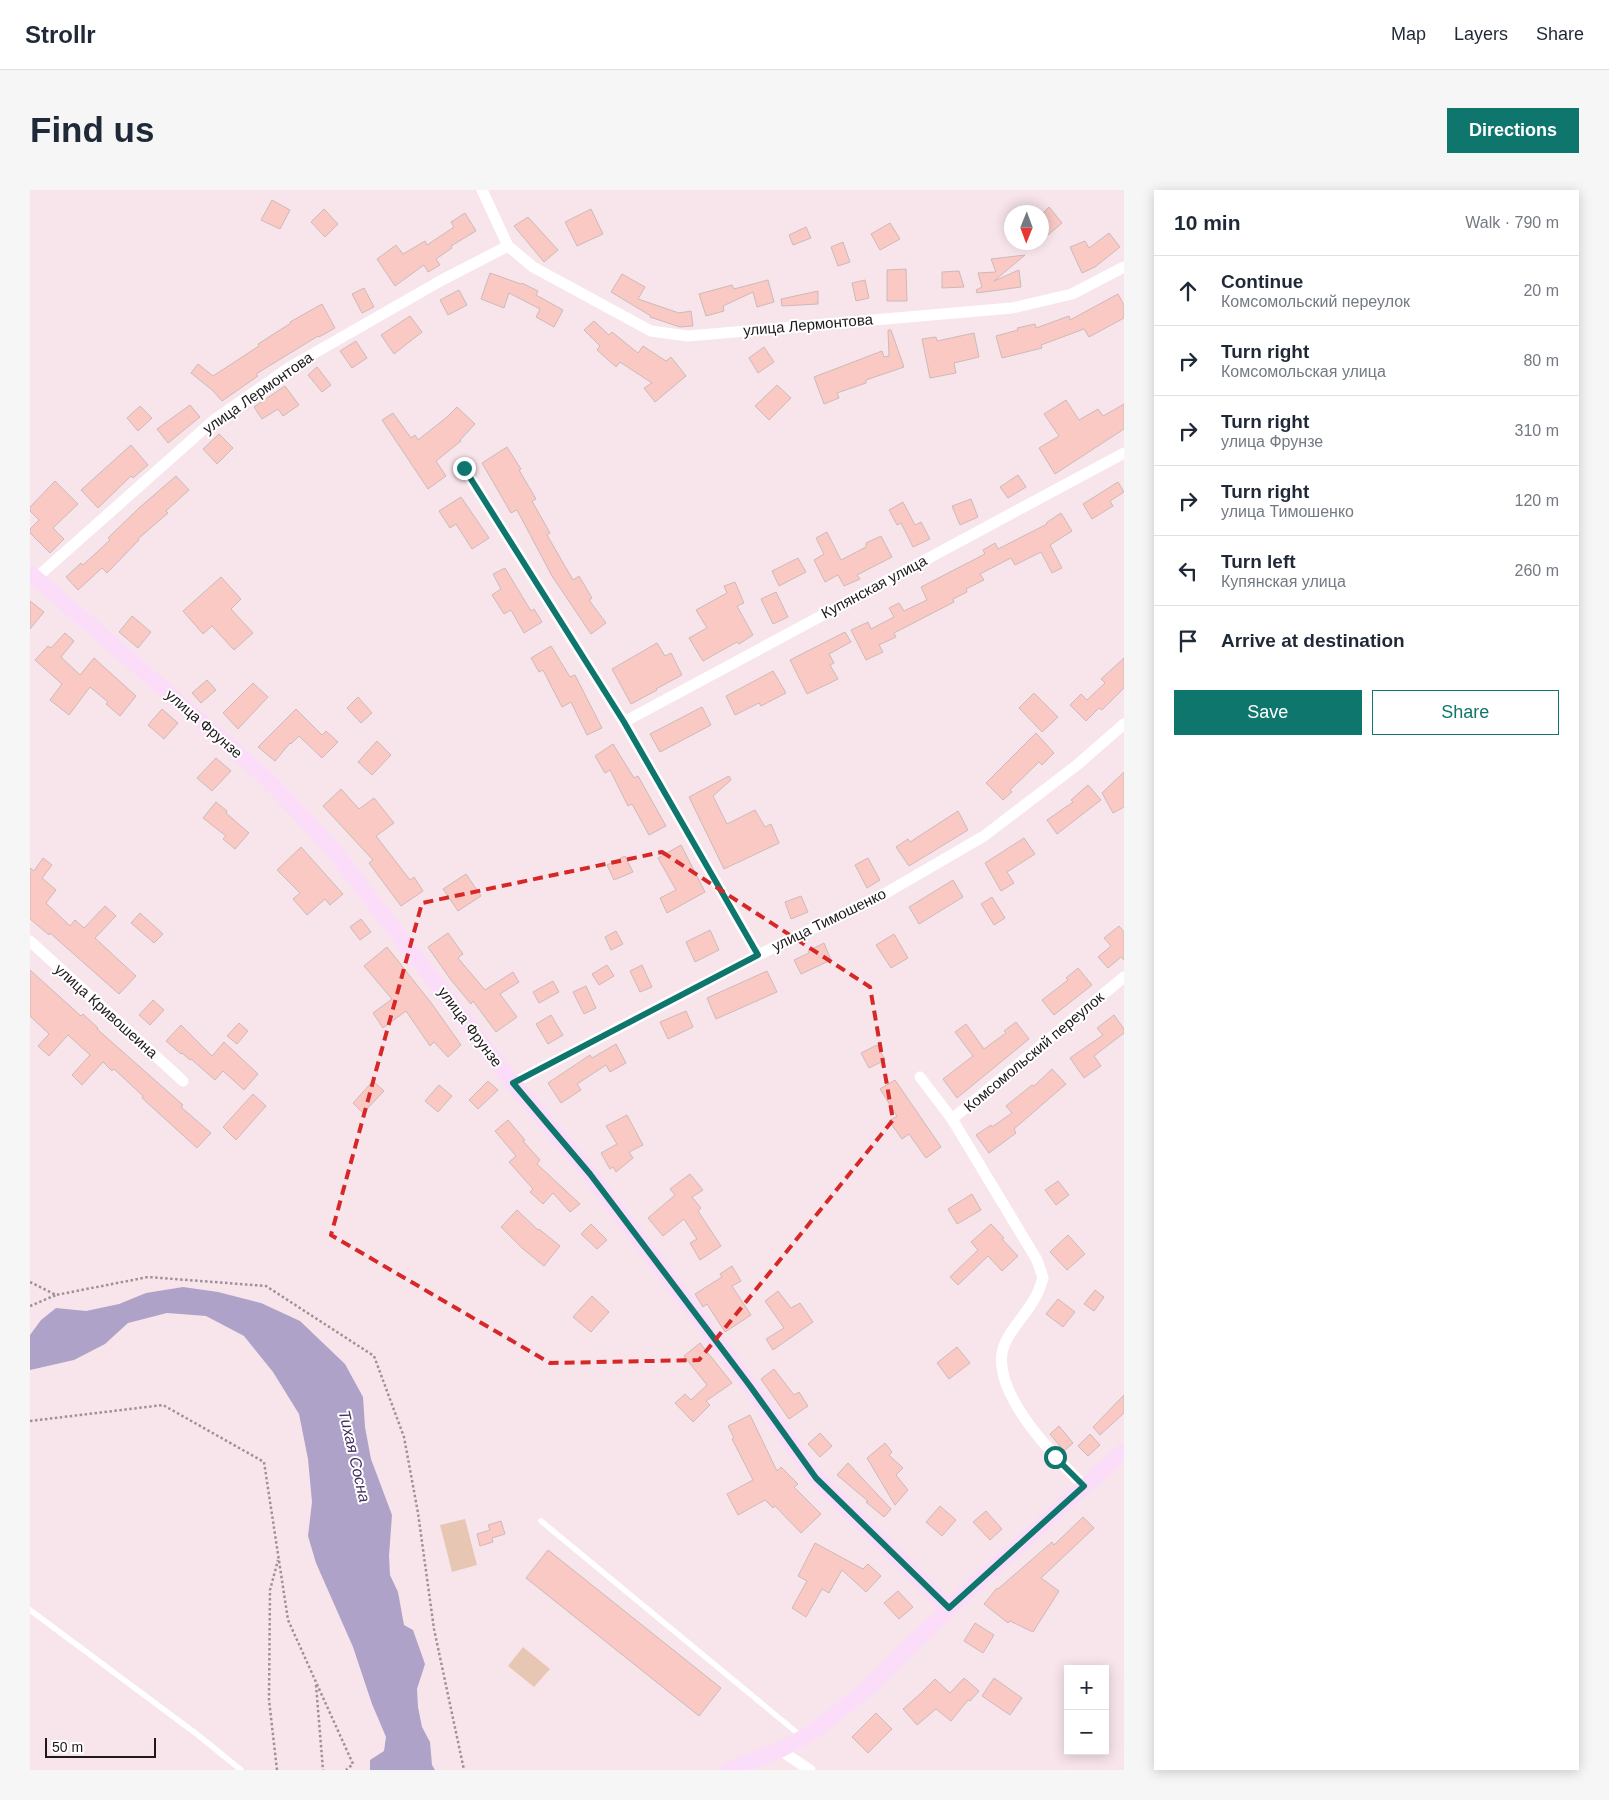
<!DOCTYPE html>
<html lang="en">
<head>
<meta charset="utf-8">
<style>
  body { margin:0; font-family:Helvetica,sans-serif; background:#f6f6f7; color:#1f2937 }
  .controls { position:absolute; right:15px; bottom:15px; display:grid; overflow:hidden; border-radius:0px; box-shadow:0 2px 12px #0003 }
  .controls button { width:45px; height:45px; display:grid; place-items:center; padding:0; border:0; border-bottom:1px solid #e0e1e3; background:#fff; color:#1f2937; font:25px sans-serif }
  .compass { position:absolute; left:974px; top:15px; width:45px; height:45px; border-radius:50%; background:#fff; box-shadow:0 2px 12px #0003; rotate:181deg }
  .scale { position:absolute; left:15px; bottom:12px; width:111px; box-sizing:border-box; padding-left:5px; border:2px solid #1f191b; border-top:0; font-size:14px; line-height:18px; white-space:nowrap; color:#1f191b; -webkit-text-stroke:4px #fff; paint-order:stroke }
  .stop { position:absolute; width:15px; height:15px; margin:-11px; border:4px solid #0f766e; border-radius:50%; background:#fff }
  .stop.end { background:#0f766e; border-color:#fff; box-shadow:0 1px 5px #0008 }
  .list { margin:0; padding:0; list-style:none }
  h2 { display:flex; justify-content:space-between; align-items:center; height:65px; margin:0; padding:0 20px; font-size:21px }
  h2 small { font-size:16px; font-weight:400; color:#747a83 }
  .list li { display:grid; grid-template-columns:32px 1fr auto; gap:15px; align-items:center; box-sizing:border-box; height:70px; padding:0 20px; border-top:1px solid #e0e1e3 }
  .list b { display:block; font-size:19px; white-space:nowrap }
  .list p { margin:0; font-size:16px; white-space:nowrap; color:#747a83 }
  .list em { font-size:16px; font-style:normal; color:#747a83 }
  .actions { display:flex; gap:10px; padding:15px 20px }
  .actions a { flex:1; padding:11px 0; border:1px solid #0f766e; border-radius:0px; text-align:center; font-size:18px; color:#0f766e }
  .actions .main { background:#0f766e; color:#fff }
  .icon { flex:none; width:28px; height:28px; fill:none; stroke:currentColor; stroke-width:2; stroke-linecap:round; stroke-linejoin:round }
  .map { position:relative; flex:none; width:1094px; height:1580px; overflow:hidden; border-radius:0px }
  header { display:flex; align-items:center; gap:30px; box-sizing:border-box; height:70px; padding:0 25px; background:#fff; border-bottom:1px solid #e0e1e3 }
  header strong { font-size:24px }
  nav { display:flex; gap:28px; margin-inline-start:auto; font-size:18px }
  .intro { display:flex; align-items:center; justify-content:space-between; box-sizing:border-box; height:120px; padding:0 30px }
  h1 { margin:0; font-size:35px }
  .button { padding:12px 22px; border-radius:0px; background:#0f766e; color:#fff; font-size:18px; font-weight:700 }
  main { display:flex; gap:30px; padding:0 30px }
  aside { flex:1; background:#fff; border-radius:0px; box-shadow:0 2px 12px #0003 }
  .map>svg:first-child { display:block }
  .green { fill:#e7c7b4 }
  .water { fill:#afa2c8 }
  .building { fill:#fac9c4; stroke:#ccbab8 }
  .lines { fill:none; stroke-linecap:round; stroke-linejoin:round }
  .path { stroke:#9e9195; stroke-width:2.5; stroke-dasharray:2.5 2.5; stroke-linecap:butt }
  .lane { stroke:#fff; stroke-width:5.5 }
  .street { stroke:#fff; stroke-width:11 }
  .secondary { stroke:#fbddfa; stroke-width:16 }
  .route { stroke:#0f766e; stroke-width:6 }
  .marked { fill:none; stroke:#d62828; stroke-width:4; stroke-dasharray:10 6; stroke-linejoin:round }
  .labels { text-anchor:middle; stroke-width:4; stroke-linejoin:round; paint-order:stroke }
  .street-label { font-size:15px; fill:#1f191b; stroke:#fff }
  .water-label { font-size:16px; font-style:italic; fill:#432e60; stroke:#fff }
</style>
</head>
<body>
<header>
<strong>Strollr</strong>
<nav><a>Map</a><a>Layers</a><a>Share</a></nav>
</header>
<div class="intro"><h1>Find us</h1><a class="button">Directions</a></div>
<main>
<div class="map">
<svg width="1094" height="1580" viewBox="0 0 1094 1580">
  <rect width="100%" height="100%" fill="#f8e5eb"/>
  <g class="green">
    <polygon points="435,1329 447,1375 422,1382 410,1335"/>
    <polygon points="493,1457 520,1479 504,1497 478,1476"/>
  </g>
  <polygon class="water" points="153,1097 188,1102 231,1113 270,1131 315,1174 333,1207 335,1237 341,1269 362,1325 359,1366 360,1385 368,1402 374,1435 383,1440 395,1474 387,1499 388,1517 392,1537 400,1552 402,1575 405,1580 340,1580 340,1570 354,1561 356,1547 342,1514 323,1457 286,1373 278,1346 282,1312 278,1269 269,1224 243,1182 214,1146 176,1126 137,1123 98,1133 75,1154 44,1170 0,1180 0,1145 11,1130 26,1118 56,1121 89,1114 116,1103"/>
  <g class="building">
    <polygon points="242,10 260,20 250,39 231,30"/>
    <polygon points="1019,17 1032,33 1018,45 1012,38 1012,24"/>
    <polygon points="294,19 308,34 295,47 281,32"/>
    <polygon points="561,19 573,44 547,56 535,32"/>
    <polygon points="435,23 446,41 421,56 422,58 406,69 410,75 398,82 394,75 365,96 347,69 366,55 373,64 395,51 397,55 424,37 421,32"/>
    <polygon points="498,27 528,60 514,72 484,36"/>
    <polygon points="860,33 870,49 850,60 841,44"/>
    <polygon points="776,37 781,48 763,55 759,45"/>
    <polygon points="1079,43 1090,57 1065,77 1052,83 1040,57 1055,51 1059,58"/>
    <polygon points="813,52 820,72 808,76 801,57"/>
    <polygon points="995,65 964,91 989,80 991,97 947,103 946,100 952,97 948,83 966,82 961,69"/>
    <polygon points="876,79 877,111 857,111 857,80"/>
    <polygon points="929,81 934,97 912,98 912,82"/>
    <polygon points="460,83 491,94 492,93 508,101 506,105 533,120 524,137 506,127 510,119 479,103 474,118 451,109"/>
    <polygon points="592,84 615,97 608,109 649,123 661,121 663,136 650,137 620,127 621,126 581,102"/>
    <polygon points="738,90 744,112 727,117 723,102 693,116 694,121 676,126 669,104 702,95 704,99"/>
    <polygon points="835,90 839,108 826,111 822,93"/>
    <polygon points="334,98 344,117 332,123 322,104"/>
    <polygon points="429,100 437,115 418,125 410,110"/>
    <polygon points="788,101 788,114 752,116 751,109"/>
    <polygon points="1088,104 1094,115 1094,128 1059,147 1054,139 1011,155 1012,158 972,168 966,146 988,140 987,138 1005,134 1006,138 1039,126 1040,130"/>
    <polygon points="292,114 305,138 289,147 288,146 226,184 228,186 192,211 182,200 161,183 168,174 183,186 229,156 228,154 261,133 260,132"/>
    <polygon points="380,126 392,142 364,164 351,145"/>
    <polygon points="564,131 579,145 582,142 608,163 613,156 636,171 641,167 656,186 625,212 614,198 622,193 590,172 586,177 567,160 570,156 554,140"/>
    <polygon points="858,140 861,140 874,177 836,190 836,193 807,203 809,208 794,214 784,187 852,161 854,167 859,166"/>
    <polygon points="944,143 949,167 924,173 926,183 900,188 892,149 906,147 907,151"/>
    <polygon points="326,151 337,168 322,178 310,161"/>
    <polygon points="734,157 744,172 728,183 719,168"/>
    <polygon points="287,177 301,195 292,202 278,185"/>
    <polygon points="747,195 761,208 739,230 725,216"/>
    <polygon points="255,196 269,215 253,226 248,219 232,229 224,217"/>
    <polygon points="1036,210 1049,230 1068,219 1073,226 1094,214 1094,239 1025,284 1009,258 1029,246 1014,224"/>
    <polygon points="160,215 170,227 138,253 127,239"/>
    <polygon points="110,216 122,228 108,241 97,228"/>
    <polygon points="427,217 445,234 430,250 431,251 406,271 416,286 398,299 352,230 363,223 381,248 385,245 388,250 417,227"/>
    <polygon points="189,244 203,258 187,274 173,259"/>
    <polygon points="101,255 118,275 103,288 101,286 68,318 51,300"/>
    <polygon points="477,257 491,279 489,280 506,309 502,311 520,343 517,345 543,390 549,386 562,408 559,410 576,433 561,444 522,386 487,320 481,323 452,273"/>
    <polygon points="988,285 996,297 978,308 970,297"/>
    <polygon points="146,286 159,300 136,321 138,323 108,349 109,350 77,383 72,378 48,400 36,387 51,373 53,375 80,350 78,348 109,318"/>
    <polygon points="25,291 48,314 23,338 34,349 20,363 0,343 0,339 9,330 0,321 0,317"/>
    <polygon points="1088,292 1094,302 1080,311 1083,316 1062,329 1053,314"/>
    <polygon points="431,307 459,348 442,359 426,334 420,338 409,321"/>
    <polygon points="941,309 948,327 930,335 922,316"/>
    <polygon points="873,312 885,335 891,332 900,349 883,357 871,333 867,335 859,320"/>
    <polygon points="1031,323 1042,341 1020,355 1032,378 1022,383 1011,362 985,375 981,368 950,384 954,390 936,399 937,402 923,409 924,412 864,443 866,447 849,455 853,462 836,470 821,440 838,432 841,439 864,427 859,418 869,413 874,421 897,410 891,397 955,364 953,360 965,353 968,359 1017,334 1016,333"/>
    <polygon points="797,342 811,370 836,357 836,353 851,346 862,367 827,385 830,389 814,396 808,385 795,392 784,370 794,364 786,348"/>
    <polygon points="768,368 776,382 749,396 742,381"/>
    <polygon points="475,378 501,421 504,419 512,432 494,443 481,420 474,424 462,405 471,399 463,384"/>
    <polygon points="191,387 211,409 201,419 223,443 204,460 182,436 173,444 153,421"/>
    <polygon points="705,392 714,413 707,416 723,445 709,454 707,452 673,471 659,448 677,438 666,420 697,403 694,396"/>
    <polygon points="746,402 758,427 743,434 731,409"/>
    <polygon points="0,411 14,422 0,439"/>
    <polygon points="102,426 121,442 108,458 89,442"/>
    <polygon points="815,442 821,452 799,464 804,473 800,475 808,489 777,504 760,470"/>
    <polygon points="35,443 44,451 31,467 50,485 64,468 106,506 90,526 76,514 78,512 60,497 39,525 20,510 32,494 5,470 18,456 21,458"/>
    <polygon points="627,453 635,466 641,463 652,485 626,499 627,500 601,514 582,479"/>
    <polygon points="521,456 540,487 545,485 572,538 557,545 541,512 532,517 513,480 509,482 501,468"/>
    <polygon points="1094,468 1094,498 1072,520 1069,518 1056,531 1040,515 1051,504 1057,510 1075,493 1071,489"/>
    <polygon points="743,481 756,503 731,516 729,513 705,525 696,506"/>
    <polygon points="177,490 186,500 171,513 162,503"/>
    <polygon points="223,493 238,507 208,539 193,523"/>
    <polygon points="1004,503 1028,527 1012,542 989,518"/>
    <polygon points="328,507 342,523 331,533 317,518"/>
    <polygon points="672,517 681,535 630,562 620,544"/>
    <polygon points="132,519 148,533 134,549 118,535"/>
    <polygon points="266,519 292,545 296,541 308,552 292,568 269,546 261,554 260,553 245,571 228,557"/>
    <polygon points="1006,543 1024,563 1012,575 1009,572 980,600 982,602 973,610 956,593"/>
    <polygon points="347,551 361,565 342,585 328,572"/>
    <polygon points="583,554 604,588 608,586 636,636 619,645 602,614 598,616 580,580 575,583 565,566"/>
    <polygon points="186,568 201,581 182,601 167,588"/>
    <polygon points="1094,582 1094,617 1083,623 1072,603"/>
    <polygon points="699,586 701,590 683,606 697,634 725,620 735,637 741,634 749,653 694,679 659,607"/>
    <polygon points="1058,595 1071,610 1027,644 1017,630 1043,612 1041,610"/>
    <polygon points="311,599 329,619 344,608 364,633 346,646 380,690 384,687 393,701 371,716 339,673 343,670 293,616"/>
    <polygon points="186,612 197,621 196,623 219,643 205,659 193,649 196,646 173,628"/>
    <polygon points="928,621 938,640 879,676 866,657 878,649 880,652"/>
    <polygon points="994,648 1005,664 977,682 984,693 971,701 955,673"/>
    <polygon points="651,655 675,702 637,723 630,708 646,700 628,668"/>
    <polygon points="271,657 313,704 300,715 295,709 277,725 263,709 270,703 247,680"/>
    <polygon points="595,666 603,682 584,690 577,675"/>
    <polygon points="13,668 22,675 12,688 26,700 16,713 40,736 45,730 54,738 75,716 86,726 65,748 106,786 89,804 20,743 19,745 0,729 0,678 4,681"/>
    <polygon points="838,668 850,690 837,698 825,675"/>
    <polygon points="436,684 451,706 428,721 413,699"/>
    <polygon points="923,690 933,707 889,734 879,717"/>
    <polygon points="771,706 778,722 761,729 755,712"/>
    <polygon points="962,707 975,728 964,735 951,714"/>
    <polygon points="110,723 133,744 124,753 101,733"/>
    <polygon points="331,729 341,742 330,750 320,737"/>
    <polygon points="1089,736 1094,742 1094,770 1091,767 1078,778 1068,767 1081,756 1074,748"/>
    <polygon points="680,740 689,760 665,772 656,752"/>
    <polygon points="586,741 593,754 581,760 575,747"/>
    <polygon points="418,743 433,764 428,768 455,800 483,782 489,792 470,804 487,827 466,842 443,811 441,814 421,790 398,757"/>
    <polygon points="864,744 878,768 861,778 846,755"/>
    <polygon points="794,753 801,770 771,784 764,770 779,763 778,761"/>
    <polygon points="357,757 402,814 431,855 418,867 404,852 400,856 376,821 353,838 343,823 362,809 334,776"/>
    <polygon points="577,775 584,786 569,795 562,784"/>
    <polygon points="612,775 622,797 610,802 600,781"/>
    <polygon points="1048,778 1062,795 1024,825 1012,810 1038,790 1036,788"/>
    <polygon points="0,780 51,826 53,824 68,838 67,839 153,915 151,917 181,943 167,958 112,908 113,906 84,879 82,881 73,872 52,895 42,885 60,865 38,845 19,866 8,856 19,844 0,826"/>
    <polygon points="737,781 747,802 686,829 677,808"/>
    <polygon points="523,791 529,802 509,813 503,802"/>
    <polygon points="556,796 566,818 554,824 543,802"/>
    <polygon points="123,810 134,820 120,835 109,825"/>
    <polygon points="656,821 663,837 638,849 630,832"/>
    <polygon points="521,825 533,845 518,854 506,834"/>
    <polygon points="1084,825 1094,839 1094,843 1064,866 1071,876 1054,888 1040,868 1073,845 1067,838"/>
    <polygon points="986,832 999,849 927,908 913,889 943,866 925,842 936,834 954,859 976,843 974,841"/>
    <polygon points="209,833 218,841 207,854 197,846"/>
    <polygon points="151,835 182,866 194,852 228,884 214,900 193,881 185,890 161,869 160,870 152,863 151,864 136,851"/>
    <polygon points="586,854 596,873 580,882 576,875 547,894 551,900 531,913 518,893 560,865 562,868"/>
    <polygon points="847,855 855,870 839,878 831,863"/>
    <polygon points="1022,879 1036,894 984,939 986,943 959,963 946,945 961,935 962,937 982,923 976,916 1002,895 1004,896"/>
    <polygon points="865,890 911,957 896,968 879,944 872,949 859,931 867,926 850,899"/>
    <polygon points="343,891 354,901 333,923 323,913"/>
    <polygon points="458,891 468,900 448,919 439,910"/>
    <polygon points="409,895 422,906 408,922 395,911"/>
    <polygon points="223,904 236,916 206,950 193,937"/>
    <polygon points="597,925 613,955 599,962 603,968 586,982 583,977 580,979 571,963 587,954 576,936"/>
    <polygon points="478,930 495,950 493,951 510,970 507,974 550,1014 540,1022 523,1003 513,1014 500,1002 503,999 479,972 486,966 465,941"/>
    <polygon points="660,984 673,1000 662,1007 671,1018 668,1021 691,1056 670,1070 660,1053 667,1049 654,1029 633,1046 618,1028 645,1005 640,999"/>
    <polygon points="1028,991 1039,1005 1026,1015 1015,1000"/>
    <polygon points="942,1004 951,1020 927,1034 918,1019"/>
    <polygon points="487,1020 508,1040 509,1039 530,1056 514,1076 493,1059 471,1037"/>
    <polygon points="561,1034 577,1050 567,1059 551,1044"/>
    <polygon points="961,1034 974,1048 972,1049 988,1066 972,1081 958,1066 928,1095 920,1087 948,1060 941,1052"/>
    <polygon points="1038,1045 1055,1064 1037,1080 1020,1062"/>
    <polygon points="702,1076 711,1091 702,1096 721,1125 695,1142 677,1114 673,1117 665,1104 692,1087 690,1084"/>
    <polygon points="1065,1100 1074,1107 1064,1121 1054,1114"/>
    <polygon points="748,1101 761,1118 770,1113 783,1132 743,1160 736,1149 754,1138 735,1111"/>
    <polygon points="562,1106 579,1122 561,1142 543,1127"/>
    <polygon points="1028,1109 1045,1122 1033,1137 1016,1124"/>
    <polygon points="670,1153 702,1193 676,1211 680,1215 663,1232 645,1213 655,1204 661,1210 677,1195 654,1166"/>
    <polygon points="927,1157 940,1173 919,1189 907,1173"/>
    <polygon points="744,1179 764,1205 769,1202 778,1216 759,1229 731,1189"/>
    <polygon points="1094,1205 1094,1223 1070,1245 1063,1237"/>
    <polygon points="720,1225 747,1281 751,1277 768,1294 764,1297 791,1324 771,1343 745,1316 743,1318 735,1310 708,1325 697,1304 723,1290 702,1249 704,1248 698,1236"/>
    <polygon points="1029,1236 1043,1253 1034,1261 1020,1244"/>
    <polygon points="790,1243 802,1256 790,1267 778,1254"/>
    <polygon points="1060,1244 1070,1255 1058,1266 1048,1256"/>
    <polygon points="855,1253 862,1262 859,1265 873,1278 866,1285 878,1300 865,1315 837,1268"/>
    <polygon points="818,1273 861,1319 854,1327 836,1312 838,1311 807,1285"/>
    <polygon points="910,1316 926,1330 912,1346 896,1332"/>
    <polygon points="956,1321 972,1339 960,1350 943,1332"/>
    <polygon points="1053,1327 1064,1338 1011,1388 1029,1401 1003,1442 980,1431 978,1433 954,1414 967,1398 968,1399 1022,1352 1024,1355"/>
    <polygon points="471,1331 475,1344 462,1348 463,1352 450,1356 447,1344 460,1340 458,1335"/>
    <polygon points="785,1353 833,1379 838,1374 851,1386 836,1402 812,1380 799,1403 792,1399 776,1427 762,1418 777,1391 768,1386"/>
    <polygon points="518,1360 691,1498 669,1526 496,1388"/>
    <polygon points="868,1401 883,1417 869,1429 854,1413"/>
    <polygon points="945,1433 964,1445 953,1463 934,1451"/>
    <polygon points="934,1488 949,1501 940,1511 938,1510 921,1531 906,1519 887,1535 873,1519 890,1504 905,1489 920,1503"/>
    <polygon points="964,1488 992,1508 980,1525 952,1506"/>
    <polygon points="846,1523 862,1539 838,1563 822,1547"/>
  </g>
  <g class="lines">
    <g class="path">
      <polyline points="0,1092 26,1105 118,1087 236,1096 344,1166 374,1247 388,1323 404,1439 434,1580"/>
      <polyline points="0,1116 26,1105"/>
      <polyline points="0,1231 133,1215 234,1272 258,1430 323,1574 316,1580"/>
      <polyline points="286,1495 293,1580"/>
      <polyline points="247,1580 239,1510 240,1400 248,1370"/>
    </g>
    <g class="lane">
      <polyline points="511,1331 771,1546"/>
      <polyline points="0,1420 168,1545 211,1580"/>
    </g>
    <g class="street">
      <polyline points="452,0 478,56 503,77 621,141 658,146 982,118 1042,104 1094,77"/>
      <polyline points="434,278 594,532 728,765"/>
      <polyline points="6,388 184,230 260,177 412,90 478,56"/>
      <polyline points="594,532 1094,263"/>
      <polyline points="0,751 153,891"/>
      <polyline points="890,887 922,929"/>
      <polyline points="483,893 728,765 856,703 954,646 1047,575 1094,534"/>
      <path d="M1054 1296C1025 1267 953 1196 976 1151 984 1135 998 1122 1006 1106 1009 1101 1011 1094 1013 1088L1007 1070 922 929 1094 787"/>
      <polyline points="750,1560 780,1580"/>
    </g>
    <g class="secondary">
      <polyline points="0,383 232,584 300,656 483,893 560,984 720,1196 786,1288 919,1418"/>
      <polyline points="698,1580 750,1560 772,1548 785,1540 837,1499 919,1418 1094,1261"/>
    </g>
  </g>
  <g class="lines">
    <polyline class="route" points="434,278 594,532 728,765 483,893 560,984 720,1196 786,1288 919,1418 1054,1296 1025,1267"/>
  </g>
  <path class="marked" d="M632 662 840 797 863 930 669 1170 520 1173 301 1045 392 713Z"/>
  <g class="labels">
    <g class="street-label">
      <text transform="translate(778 135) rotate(-5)" y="5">улица Лермонтова</text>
      <text transform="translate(228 203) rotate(-35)" y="5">улица Лермонтова</text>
      <text transform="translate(844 397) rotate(-28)" y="5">Купянская улица</text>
      <text transform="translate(174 534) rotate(41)" y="5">улица Фрунзе</text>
      <text transform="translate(799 730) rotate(-26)" y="5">улица Тимошенко</text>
      <text transform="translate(76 821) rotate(42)" y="5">улица Кривошеина</text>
      <text transform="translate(440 837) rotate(53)" y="5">улица Фрунзе</text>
      <text transform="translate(1004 862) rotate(-40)" y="5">Комсомольский переулок</text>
    </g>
    <g class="water-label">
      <text transform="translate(325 1266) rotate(77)" y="6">Тихая Сосна</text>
    </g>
  </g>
</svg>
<div class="controls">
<button>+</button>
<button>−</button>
</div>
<svg class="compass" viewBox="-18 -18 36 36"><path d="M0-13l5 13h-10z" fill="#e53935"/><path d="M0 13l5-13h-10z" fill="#747a83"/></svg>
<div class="scale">50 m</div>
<div class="stop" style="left:1025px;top:1267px"></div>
<div class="stop end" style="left:434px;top:278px"></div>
</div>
<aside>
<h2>10 min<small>Walk · 790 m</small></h2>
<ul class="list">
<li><svg class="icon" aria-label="ahead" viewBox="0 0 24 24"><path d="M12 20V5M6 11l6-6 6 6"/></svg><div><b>Continue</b><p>Комсомольский переулок</p></div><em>20 m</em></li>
<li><svg class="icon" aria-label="right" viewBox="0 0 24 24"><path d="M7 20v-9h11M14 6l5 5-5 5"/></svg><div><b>Turn right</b><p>Комсомольская улица</p></div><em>80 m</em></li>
<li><svg class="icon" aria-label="right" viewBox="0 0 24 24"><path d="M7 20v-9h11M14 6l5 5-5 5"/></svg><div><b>Turn right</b><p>улица Фрунзе</p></div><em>310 m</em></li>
<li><svg class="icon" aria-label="right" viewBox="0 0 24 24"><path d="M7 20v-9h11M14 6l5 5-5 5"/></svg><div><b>Turn right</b><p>улица Тимошенко</p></div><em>120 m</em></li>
<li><svg class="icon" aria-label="left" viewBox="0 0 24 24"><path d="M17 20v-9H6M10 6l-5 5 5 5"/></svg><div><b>Turn left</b><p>Купянская улица</p></div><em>260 m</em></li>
<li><svg class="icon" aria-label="arrive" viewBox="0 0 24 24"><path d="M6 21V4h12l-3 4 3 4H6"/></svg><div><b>Arrive at destination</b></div></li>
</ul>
<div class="actions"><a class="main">Save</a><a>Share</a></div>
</aside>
</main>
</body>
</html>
